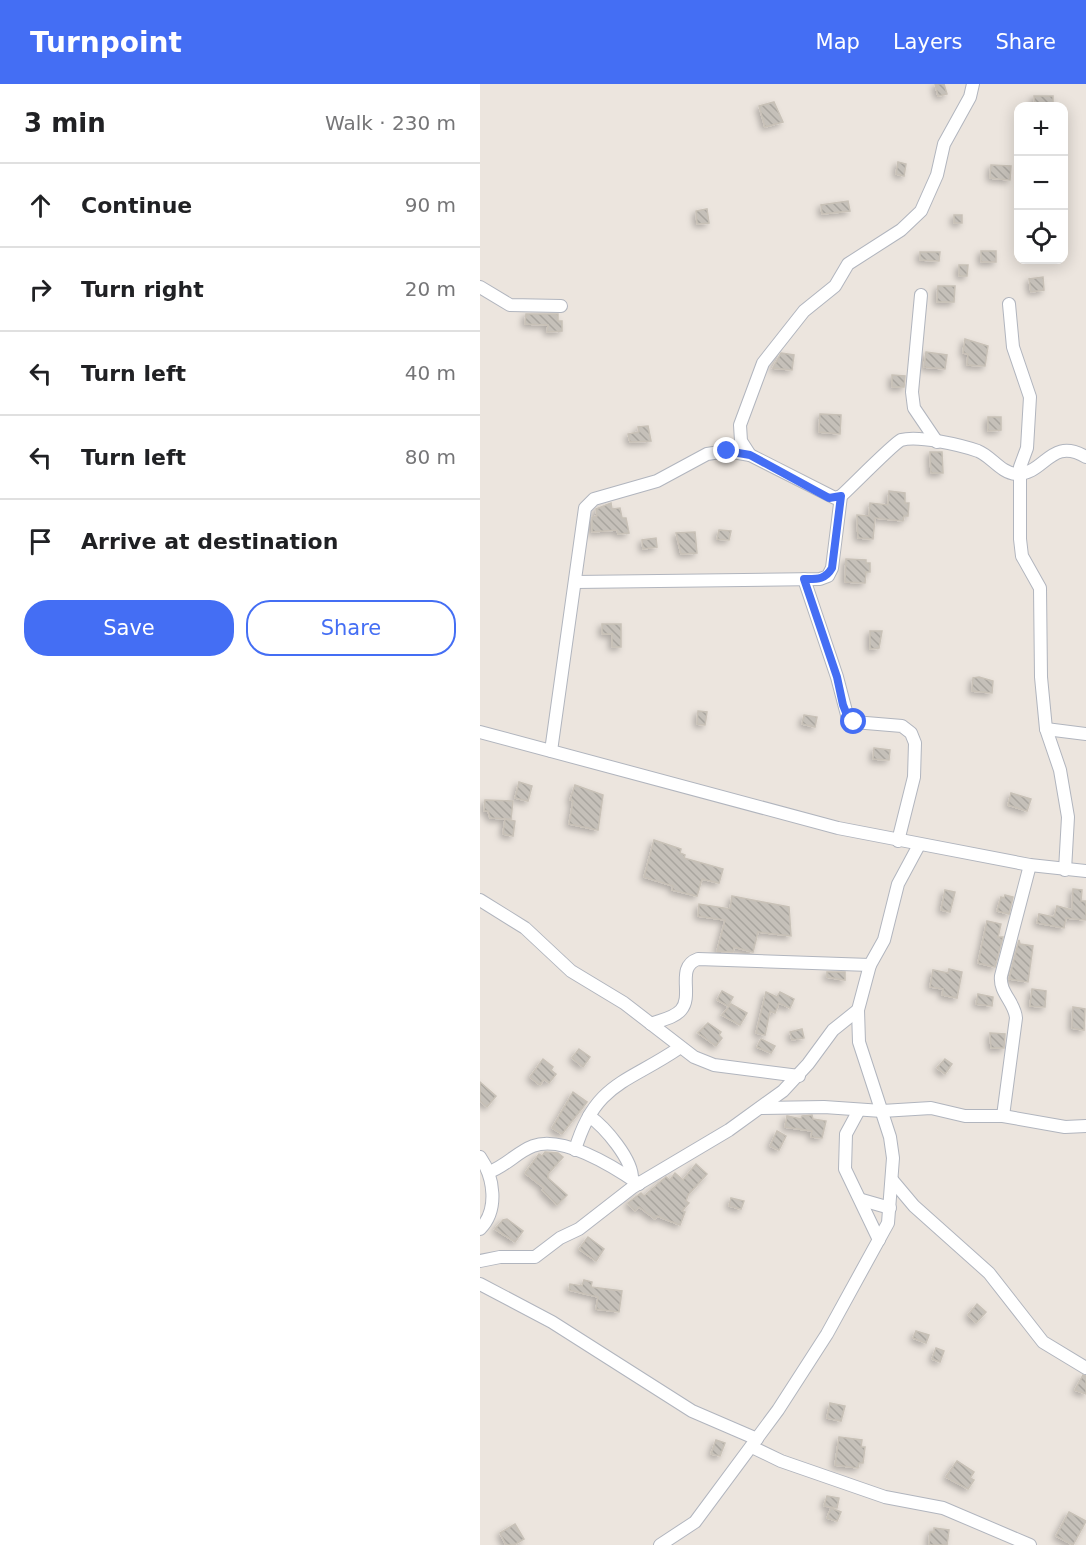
<!DOCTYPE html>
<html lang="en">
<head>
<meta charset="utf-8">
<style>
  body { margin:0; font-family:"DejaVu Sans",sans-serif; background:#f6f6f6; color:#202124 }
  .controls { position:absolute; right:18px; top:18px; display:grid; overflow:hidden; border-radius:12px; box-shadow:0 3px 15px #0003 }
  .controls button { width:54px; height:54px; display:grid; place-items:center; padding:0; border:0; border-bottom:2px solid #e0e0e0; background:#fff; color:#202124; font:30px sans-serif }
  .stop { position:absolute; width:18px; height:18px; margin:-14px; border:4px solid #446ef4; border-radius:50%; background:#fff }
  .stop.end { background:#446ef4; border-color:#fff; box-shadow:0 2px 6px #0008 }
  .list { margin:0; padding:0; list-style:none }
  h2 { display:flex; justify-content:space-between; align-items:center; height:78px; margin:0; padding:0 24px; font-size:26px }
  h2 small { font-size:20px; font-weight:400; color:#757577 }
  .list li { display:grid; grid-template-columns:39px 1fr auto; gap:18px; align-items:center; box-sizing:border-box; height:84px; padding:0 24px; border-top:2px solid #e0e0e0 }
  .list b { display:block; font-size:22px; white-space:nowrap }
  .list em { font-size:20px; font-style:normal; color:#757577 }
  .actions { display:flex; gap:12px; padding:18px 24px }
  .actions a { flex:1; padding:14px 0; border:2px solid #446ef4; border-radius:24px; text-align:center; font-size:21px; color:#446ef4 }
  .actions .main { background:#446ef4; color:#fff }
  .icon { flex:none; width:33px; height:33px; fill:none; stroke:currentColor; stroke-width:2; stroke-linecap:round; stroke-linejoin:round }
  .map { position:relative; flex:none; width:606px; height:1461px; overflow:hidden }
  header { display:flex; align-items:center; gap:36px; box-sizing:border-box; height:84px; padding:0 30px; background:#446ef4; color:#fff }
  header strong { font-size:28px }
  nav { display:flex; gap:33px; margin-inline-start:auto; font-size:21px }
  main { display:flex }
  aside { flex:1; background:#fff }
  .map>svg:first-child { display:block }
  .building { fill:url(#building-back-hatch); stroke:#c8c1b7; stroke-width:1.5; filter:url(#shadow) }
  .lines { fill:none; stroke-linecap:round; stroke-linejoin:round }
  .minor-casing { stroke:#b1b5be; stroke-width:14 }
  .minor { stroke:#fff; stroke-width:12 }
  .route { stroke:#446ef4; stroke-width:8 }
</style>
</head>
<body>
<header>
<strong>Turnpoint</strong>
<nav><a>Map</a><a>Layers</a><a>Share</a></nav>
</header>
<main>
<aside>
<h2>3 min<small>Walk · 230 m</small></h2>
<ul class="list">
<li><svg class="icon" aria-label="ahead" viewBox="0 0 24 24"><path d="M12 20V5M6 11l6-6 6 6"/></svg><div><b>Continue</b></div><em>90 m</em></li>
<li><svg class="icon" aria-label="right" viewBox="0 0 24 24"><path d="M7 20v-9h11M14 6l5 5-5 5"/></svg><div><b>Turn right</b></div><em>20 m</em></li>
<li><svg class="icon" aria-label="left" viewBox="0 0 24 24"><path d="M17 20v-9H6M10 6l-5 5 5 5"/></svg><div><b>Turn left</b></div><em>40 m</em></li>
<li><svg class="icon" aria-label="left" viewBox="0 0 24 24"><path d="M17 20v-9H6M10 6l-5 5 5 5"/></svg><div><b>Turn left</b></div><em>80 m</em></li>
<li><svg class="icon" aria-label="arrive" viewBox="0 0 24 24"><path d="M6 21V4h12l-3 4 3 4H6"/></svg><div><b>Arrive at destination</b></div></li>
</ul>
<div class="actions"><a class="main">Save</a><a>Share</a></div>
</aside>
<div class="map">
<svg width="606" height="1461" viewBox="0 0 606 1461">
  <defs>
    <pattern id="building-back-hatch" width="6" height="6" patternUnits="userSpaceOnUse" patternTransform="scale(1.5)"><rect width="6" height="6" fill="#c5c0b9"/><path d="M-1 5l2 2M0 0l6 6M5-1l2 2" fill="none" stroke="#a9a59f"/></pattern>
    <filter id="shadow"><feDropShadow dx="-3" dy="3" stdDeviation="3" flood-color="#0004"/></filter>
  </defs>
  <rect width="100%" height="100%" fill="#ece5de"/>
  <g class="building">
    <polygon points="455,0 464,0 467,10 458,12"/>
    <polygon points="554,12 573,12 573,22 555,22"/>
    <polygon points="294,18 303,38 285,43 279,22"/>
    <polygon points="418,78 426,80 424,92 416,90"/>
    <polygon points="511,81 531,82 530,96 510,94"/>
    <polygon points="368,117 370,127 342,130 341,121"/>
    <polygon points="227,125 229,139 217,140 216,127"/>
    <rect x="474" y="131" width="8" height="8"/>
    <rect x="501" y="167" width="15" height="11"/>
    <polygon points="440,168 460,168 459,177 440,176"/>
    <polygon points="479,181 488,181 487,192 479,192"/>
    <polygon points="563,193 564,206 551,208 549,195"/>
    <polygon points="458,202 475,202 474,218 457,218"/>
    <polygon points="46,230 78,230 78,237 82,237 82,247 67,248 68,241 45,240"/>
    <polygon points="485,255 508,262 505,282 487,281 488,270 483,269"/>
    <polygon points="446,268 467,271 465,285 444,283"/>
    <polygon points="301,269 314,271 312,286 293,284"/>
    <polygon points="412,291 425,292 424,303 412,303"/>
    <polygon points="340,330 361,331 360,350 339,348"/>
    <polygon points="508,333 521,333 521,346 508,347"/>
    <polygon points="168,342 171,357 150,358 148,350 159,348 158,343"/>
    <polygon points="450,368 462,368 463,389 451,389"/>
    <polygon points="409,407 425,409 425,419 429,419 428,432 424,432 423,437 395,434 393,455 378,454 377,431 389,432 390,419 408,421"/>
    <polygon points="131,419 132,425 140,424 142,434 146,434 149,449 138,450 137,446 112,448 112,433 117,432 116,425"/>
    <polygon points="239,446 251,447 249,456 237,455"/>
    <polygon points="215,448 217,469 201,470 196,449"/>
    <polygon points="176,454 177,463 163,465 162,456"/>
    <polygon points="366,475 386,476 386,479 390,479 390,488 386,488 385,499 365,498"/>
    <polygon points="122,540 141,540 141,563 132,563 132,550 122,550"/>
    <polygon points="390,547 402,547 399,564 390,565"/>
    <polygon points="499,593 513,597 512,609 492,607 493,594"/>
    <polygon points="218,627 227,628 225,641 217,640"/>
    <polygon points="324,631 337,633 335,643 322,640"/>
    <polygon points="394,664 410,666 409,676 393,675"/>
    <polygon points="39,698 52,702 48,717 35,714"/>
    <polygon points="95,701 123,711 118,746 89,740 93,717 90,716"/>
    <polygon points="531,709 551,715 547,727 528,721"/>
    <polygon points="5,716 33,717 31,735 10,734 8,727 4,727"/>
    <polygon points="25,735 35,737 33,752 23,750"/>
    <polygon points="174,756 201,765 200,769 205,771 204,774 243,785 239,799 222,795 217,812 192,806 193,802 164,793"/>
    <polygon points="593,805 602,806 601,817 606,817 606,836 586,834 584,844 557,839 559,830 574,833 577,822 592,826"/>
    <polygon points="465,806 475,808 470,828 461,826"/>
    <polygon points="525,811 533,813 529,830 517,827 521,813 524,814"/>
    <polygon points="252,812 309,823 311,852 278,848 273,868 254,863 253,868 237,867 245,836 218,832 219,820 250,825"/>
    <polygon points="507,837 521,840 518,853 523,853 515,883 498,879"/>
    <polygon points="539,856 540,860 553,862 548,898 529,895"/>
    <polygon points="469,885 482,888 477,914 462,911 463,905 450,903 453,886 468,889"/>
    <polygon points="347,888 365,888 365,896 347,893"/>
    <polygon points="552,905 566,907 565,923 550,922"/>
    <polygon points="242,907 253,913 248,922 237,916"/>
    <polygon points="286,908 297,913 300,908 314,915 310,924 299,919 295,929 290,927 285,951 276,949"/>
    <polygon points="498,910 513,913 512,922 496,920"/>
    <polygon points="251,920 267,929 260,941 242,931"/>
    <polygon points="593,923 605,925 604,946 592,944"/>
    <polygon points="228,939 241,948 239,951 242,954 236,962 218,949"/>
    <polygon points="322,945 324,954 312,956 310,948"/>
    <polygon points="510,949 525,950 524,964 511,964"/>
    <polygon points="281,955 295,962 291,969 277,963"/>
    <polygon points="99,965 110,973 103,983 92,974"/>
    <polygon points="63,975 73,983 71,986 76,990 69,999 64,995 60,1001 50,993"/>
    <polygon points="465,975 472,980 465,990 457,984"/>
    <polygon points="0,998 16,1012 7,1023 0,1017"/>
    <polygon points="93,1008 107,1018 82,1050 72,1044"/>
    <polygon points="332,1031 333,1035 346,1037 342,1054 331,1053 332,1047 305,1043 307,1032 321,1035 322,1032"/>
    <polygon points="297,1047 306,1052 299,1066 290,1062"/>
    <polygon points="65,1068 78,1069 83,1073 68,1090 68,1094 87,1111 77,1121 62,1106 64,1104 45,1089 59,1070 62,1072"/>
    <polygon points="216,1080 227,1090 208,1111 206,1117 209,1119 202,1127 205,1128 200,1141 177,1132 175,1135 159,1123 155,1127 148,1119 161,1109 164,1112 186,1093 190,1096 195,1089 203,1096"/>
    <polygon points="251,1114 264,1117 261,1125 249,1122"/>
    <polygon points="27,1135 43,1147 35,1158 15,1145 23,1136"/>
    <polygon points="108,1153 124,1165 116,1177 99,1165"/>
    <polygon points="104,1196 112,1198 111,1203 142,1207 139,1228 116,1225 118,1213 89,1206 90,1200 102,1202"/>
    <polygon points="497,1220 506,1228 496,1239 488,1231"/>
    <polygon points="436,1247 449,1251 446,1259 433,1254"/>
    <polygon points="456,1264 464,1267 460,1278 452,1275"/>
    <polygon points="603,1291 606,1292 606,1310 595,1306"/>
    <polygon points="350,1319 365,1322 361,1337 347,1334"/>
    <polygon points="359,1353 382,1356 381,1363 385,1363 383,1379 379,1379 378,1384 355,1381"/>
    <polygon points="236,1356 245,1359 240,1372 231,1370"/>
    <polygon points="477,1377 494,1388 490,1394 494,1396 488,1405 466,1393"/>
    <polygon points="347,1412 359,1414 357,1424 344,1422"/>
    <polygon points="351,1424 361,1428 357,1437 347,1434"/>
    <polygon points="589,1428 606,1437 593,1461 576,1452"/>
    <polygon points="35,1440 44,1455 34,1461 26,1461 20,1449"/>
    <polygon points="454,1444 469,1446 467,1461 449,1461 450,1448 454,1448"/>
  </g>
  <g class="lines">
    <g class="minor-casing">
      <g id="minor">
        <polyline points="0,203 30,221 81,222"/>
        <polyline points="441,211 432,308 434,324 457,358"/>
        <polyline points="529,220 533,263 550,313 547,364 540,383 540,455 542,472 560,504 561,593 566,645 580,686 588,733 585,786"/>
        <polyline points="270,371 261,357 260,341 283,279 324,227 355,202 368,180 421,146 441,127 457,91 464,60 490,13 493,0"/>
        <polyline points="324,495 357,593 367,631 374,638 422,642 431,649 435,659 434,693 418,757"/>
        <polyline points="95,498 340,495 348,492 352,484 361,412"/>
        <polyline points="566,645 606,650"/>
        <polyline points="0,648 358,744 550,781 606,787"/>
        <path d="M71 667 105 424 114 415 177 397 227 370 247 367 270 371 355 414 361 412C371 403 414 359 421 356 438 351 481 361 498 367 511 372 521 389 536 390 565 391 570 352 606 373"/>
        <polyline points="0,816 45,844 91,887 144,919 214,973 234,981 319,992"/>
        <path d="M171 940C181 936 194 934 201 926 214 911 195 883 218 875L390 881"/>
        <polyline points="280,1024 344,1023 402,1027 451,1024 485,1032 523,1032 585,1043 606,1042"/>
        <polyline points="379,1026 366,1050 365,1085 399,1156"/>
        <path d="M109 1032C125 1043 153 1076 152 1095"/>
        <path d="M523 1032 536 934C535 918 519 909 521 892L550 781"/>
        <path d="M95 1066C115 998 148 999 199 964"/>
        <path d="M0 1073C14 1093 19 1126 0 1145"/>
        <path d="M9 1088C26 1082 37 1068 53 1062 83 1051 134 1083 159 1100"/>
        <polyline points="413,1097 434,1122 509,1189 563,1258 606,1284"/>
        <polyline points="382,1116 410,1124"/>
        <polyline points="0,1177 20,1173 55,1173 80,1154 99,1145 153,1103 249,1046 303,1007 328,980 353,946 378,926"/>
        <polyline points="0,1200 72,1238 212,1327 277,1355"/>
        <polyline points="272,1363 301,1377 405,1413 463,1424 550,1461"/>
        <polyline points="180,1461 215,1438 298,1326 347,1250 408,1139 413,1074 410,1053 379,958 378,926 390,881 404,856 418,800 439,761"/>
      </g>
    </g>
    <use href="#minor" class="minor"/>
  </g>
  <g class="lines">
    <path class="route" d="M247 367 270 371 349 414 361 412 352 484C345 496 337 495 324 495L357 593 363 621 367 631 374 638"/>
  </g>
</svg>
<div class="controls">
<button>+</button>
<button>−</button>
<button><svg class="icon" aria-label="locate" viewBox="0 0 24 24"><circle cx="12" cy="12" r="6"/><path d="M12 2v4M12 18v4M2 12h4M18 12h4"/></svg></button>
</div>
<div class="stop" style="left:374px;top:638px"></div>
<div class="stop end" style="left:247px;top:367px"></div>
</div>
</main>
</body>
</html>
